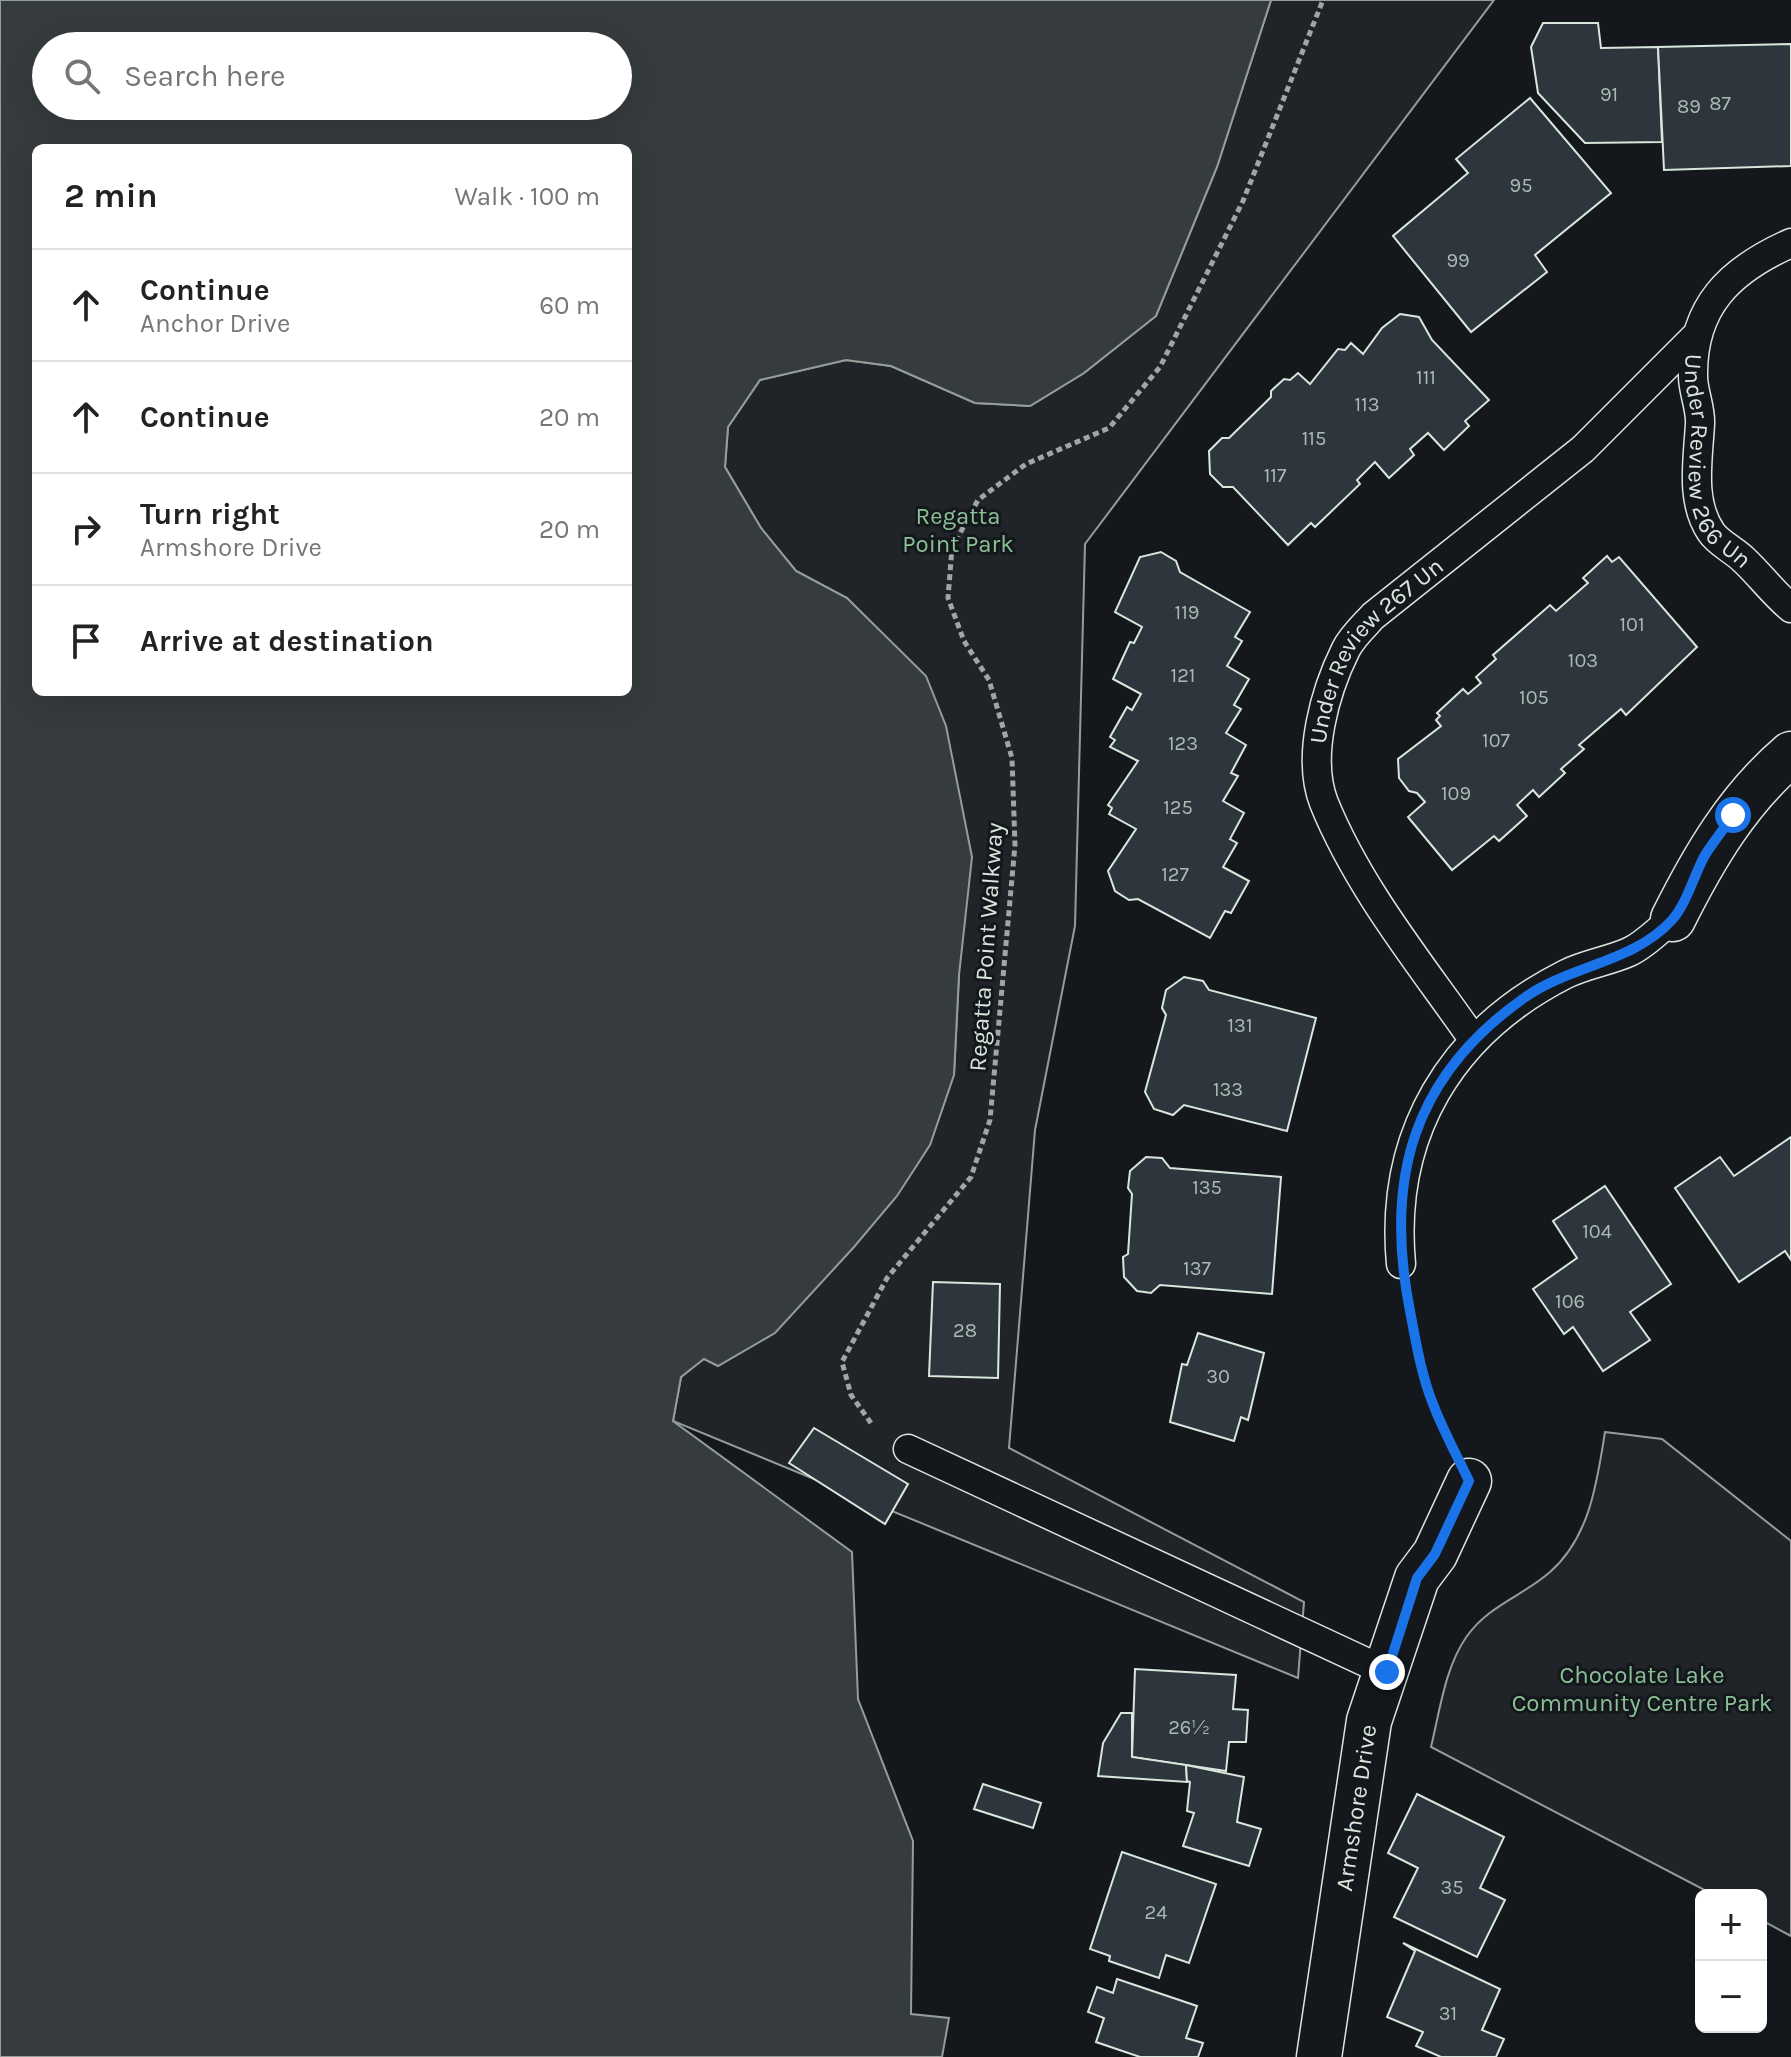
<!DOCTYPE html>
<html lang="en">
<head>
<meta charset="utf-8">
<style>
  body { margin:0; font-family:Karla,sans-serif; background:#f2f2f2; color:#222 }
  .controls { position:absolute; right:24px; bottom:24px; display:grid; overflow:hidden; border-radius:12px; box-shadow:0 8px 32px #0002 }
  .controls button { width:72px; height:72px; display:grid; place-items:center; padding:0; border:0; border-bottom:2px solid #e0e0e0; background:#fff; color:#222; font:40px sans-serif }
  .stop { position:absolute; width:24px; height:24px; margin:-18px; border:6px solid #1a73e8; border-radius:50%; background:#fff }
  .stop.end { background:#1a73e8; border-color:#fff; box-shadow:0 2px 8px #0008 }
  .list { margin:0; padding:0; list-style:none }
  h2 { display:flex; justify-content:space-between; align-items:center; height:104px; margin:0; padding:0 32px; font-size:34px }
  h2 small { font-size:26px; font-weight:400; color:#767676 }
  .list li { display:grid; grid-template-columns:52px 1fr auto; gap:24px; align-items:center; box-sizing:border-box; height:112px; padding:0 32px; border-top:2px solid #e0e0e0 }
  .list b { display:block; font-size:30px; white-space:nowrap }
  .list p { margin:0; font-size:26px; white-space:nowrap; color:#767676 }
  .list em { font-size:26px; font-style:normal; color:#767676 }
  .icon { flex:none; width:44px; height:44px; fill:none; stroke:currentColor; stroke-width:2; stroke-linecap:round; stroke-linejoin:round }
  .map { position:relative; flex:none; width:1791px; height:2057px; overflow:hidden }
  .search { position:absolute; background:#fff; box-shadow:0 8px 32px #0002; left:32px; top:32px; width:600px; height:88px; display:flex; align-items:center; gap:20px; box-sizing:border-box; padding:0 28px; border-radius:44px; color:#767676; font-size:30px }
  .panel { position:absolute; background:#fff; box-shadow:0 8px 32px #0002; left:32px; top:144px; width:600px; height:552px; border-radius:12px }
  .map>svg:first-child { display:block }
  .green { fill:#202428; stroke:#939e99; stroke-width:2 }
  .water { fill:#363b3e; stroke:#939e99; stroke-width:2; fill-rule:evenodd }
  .building { fill:#2c363c; stroke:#d8e6dc; stroke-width:2 }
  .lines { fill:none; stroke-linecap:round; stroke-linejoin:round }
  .service-casing { stroke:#d8e6dc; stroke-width:31 }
  .minor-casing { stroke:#d8e6dc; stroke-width:47 }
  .path { stroke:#9da8a2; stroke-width:5; stroke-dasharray:6 4; stroke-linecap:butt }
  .service { stroke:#14181c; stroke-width:28 }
  .minor { stroke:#14181c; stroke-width:44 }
  .route { stroke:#1a73e8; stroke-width:10 }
  .labels { text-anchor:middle; stroke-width:6; stroke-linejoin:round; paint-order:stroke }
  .number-label { font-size:20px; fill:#adbab4 }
  .street-label { font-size:24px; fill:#d8e6dc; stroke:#14181c }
  .park-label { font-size:24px; fill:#8ac095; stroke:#14181c }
</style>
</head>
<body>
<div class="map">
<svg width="1791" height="2057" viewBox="0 0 1791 2057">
  <rect width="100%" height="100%" fill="#14181c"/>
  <g class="green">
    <polygon points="1271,0 1494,0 1085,544 1075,926 1035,1130 1009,1448 1304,1602 1298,1678 673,1421 681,1377 704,1358 954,1075 959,975 926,677 847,598 796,571 761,528 725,467 728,427 760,380 846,360 891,366 975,403 1030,406 1084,373 1156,316 1217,167"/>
    <path d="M1605 1432 1662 1439 1791 1541V1936L1761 1920V1895H1714L1431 1747C1440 1710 1445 1667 1467 1636 1489 1605 1523 1596 1550 1572 1590 1537 1597 1482 1605 1432Z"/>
  </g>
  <path class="water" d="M0 0H1271L1217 167 1156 316 1084 373 1030 406 975 403 891 366 846 360 760 380 728 427 725 467 761 528 796 571 847 598 926 676 946 726 972 857 959 975 954 1075 930 1145 897 1196 854 1247 775 1333 718 1366 704 1359 681 1377 673 1421 852 1552 858 1699 913 1841 911 2014 949 2018 942 2057H0ZM46 46H618V106H46ZM36 148H628V692H36Z"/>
  <g class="building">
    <polygon points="1543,23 1598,23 1601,48 1658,47 1662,142 1585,143 1538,93 1531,47"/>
    <polygon points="1791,44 1791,166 1664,170 1658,47"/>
    <polygon points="1530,98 1611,193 1535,255 1547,272 1471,332 1393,236 1468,173 1456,159"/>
    <polygon points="1400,314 1419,317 1432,340 1489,400 1465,421 1469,426 1444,450 1428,433 1410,449 1414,455 1389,478 1375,462 1357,480 1360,484 1315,527 1311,523 1288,545 1233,487 1223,487 1210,474 1209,451 1222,438 1229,438 1271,397 1271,391 1284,379 1290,380 1298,373 1310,384 1338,349 1345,350 1351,343 1363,354 1382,328"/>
    <polygon points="1161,552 1176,561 1180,572 1250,612 1235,637 1242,641 1227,666 1249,679 1234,705 1241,709 1226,733 1246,745 1231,773 1238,776 1223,801 1244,813 1230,839 1237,843 1223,867 1249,881 1231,913 1225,911 1210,938 1138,899 1129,900 1115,891 1108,871 1136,829 1109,814 1112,808 1108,805 1138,761 1110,747 1115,740 1110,737 1127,707 1132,710 1141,694 1113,679 1130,642 1134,643 1142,627 1115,612 1140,557"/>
    <polygon points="1607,556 1612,562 1619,557 1697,647 1626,715 1621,709 1579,745 1584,749 1561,769 1565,773 1539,797 1533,790 1517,805 1527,816 1499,841 1494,836 1452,870 1408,817 1425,802 1417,793 1409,791 1399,778 1398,759 1441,726 1436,720 1440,716 1437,713 1463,689 1468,694 1481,683 1476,677 1496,659 1493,655 1550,605 1556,611 1588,583 1583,578"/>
    <polygon points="1184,977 1203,981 1209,990 1316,1018 1287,1131 1184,1105 1173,1115 1154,1109 1145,1092 1166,1015 1162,1008 1166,990"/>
    <polygon points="1791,1137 1791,1260 1785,1251 1739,1282 1675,1188 1720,1157 1734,1176"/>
    <polygon points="1146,1157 1162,1158 1170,1168 1281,1177 1272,1294 1160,1285 1151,1293 1137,1291 1124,1277 1123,1257 1128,1254 1132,1194 1128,1188 1130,1171"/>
    <polygon points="1605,1186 1671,1284 1630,1312 1650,1340 1603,1371 1573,1327 1564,1334 1533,1289 1577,1258 1553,1221"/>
    <polygon points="933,1282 1000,1284 998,1378 929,1376"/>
    <polygon points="1198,1333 1264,1353 1248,1420 1241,1417 1234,1441 1170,1422 1182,1364 1187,1365"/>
    <polygon points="814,1428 908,1484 885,1524 789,1463"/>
    <polygon points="1135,1669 1236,1675 1233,1709 1248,1710 1246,1742 1229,1742 1226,1771 1132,1757"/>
    <polygon points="1121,1713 1132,1713 1132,1757 1186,1765 1187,1782 1098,1776 1103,1743"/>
    <polygon points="1186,1765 1244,1777 1237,1822 1261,1829 1249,1866 1183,1846 1194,1813 1187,1811 1190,1782 1187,1781"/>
    <polygon points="983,1784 1041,1803 1033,1828 974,1809"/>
    <polygon points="1417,1794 1504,1837 1480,1888 1505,1900 1477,1957 1394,1917 1418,1868 1388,1853"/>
    <polygon points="1122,1852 1216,1884 1189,1963 1166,1955 1159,1978 1109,1961 1110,1956 1090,1949"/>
    <polygon points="1403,1943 1500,1989 1482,2030 1504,2039 1496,2057 1441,2057 1416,2046 1423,2032 1387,2017 1415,1951"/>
    <polygon points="1117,1979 1197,2006 1186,2038 1203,2043 1198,2057 1140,2057 1096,2042 1104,2018 1088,2012 1097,1987 1113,1993"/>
  </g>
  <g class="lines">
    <g class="service-casing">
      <g id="service">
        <path id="s1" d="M1791 243C1730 270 1692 306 1693 376 1693 392 1701 408 1700 424 1698 460 1690 501 1711 532 1718 543 1734 550 1744 560 1761 576 1773 593 1791 608"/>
        <path id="s2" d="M1473 1039C1420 963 1359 889 1324 803 1306 757 1325 691 1346 649 1352 637 1364 626 1373 616L1583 449 1694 338"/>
        <path d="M1401 1264C1389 1134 1451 1032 1566 974 1586 964 1609 961 1629 952 1645 945 1659 929 1673 919"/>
        <polyline points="908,1449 1387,1672"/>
      </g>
    </g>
    <g class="minor-casing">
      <g id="minor">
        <path d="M1673 919C1704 857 1738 799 1791 754"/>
        <path id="s3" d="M1319 2057 1369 1721 1417 1578 1435 1554 1469 1481"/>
      </g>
    </g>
    <g class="path">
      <polyline points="1409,1309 1420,1364 1446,1433"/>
      <polyline points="871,1423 851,1395 842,1362 887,1278 971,1177 990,1120 1015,845 1012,758 989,680 964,641 948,598 952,548 978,500 1026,464 1109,428 1160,367 1243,201 1323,0"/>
    </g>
    <use href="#service" class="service"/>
    <use href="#minor" class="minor"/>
  </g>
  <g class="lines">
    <path class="route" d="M1387 1672 1417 1578 1435 1554 1469 1481C1457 1456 1443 1430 1433 1404 1421 1374 1416 1342 1410 1311 1384 1180 1412 1077 1524 998 1570 965 1633 963 1672 920 1687 903 1694 875 1705 855 1714 841 1724 829 1733 815"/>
  </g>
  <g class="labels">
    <g class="number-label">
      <text x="1609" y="101">91</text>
      <text x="1720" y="110">87</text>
      <text x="1689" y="113">89</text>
      <text x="1521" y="192">95</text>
      <text x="1458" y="267">99</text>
      <text x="1426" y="384">111</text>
      <text x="1367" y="411">113</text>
      <text x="1314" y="445">115</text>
      <text x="1275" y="482">117</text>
      <text x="1187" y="619">119</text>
      <text x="1632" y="631">101</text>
      <text x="1583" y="667">103</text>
      <text x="1183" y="682">121</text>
      <text x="1534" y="704">105</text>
      <text x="1496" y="747">107</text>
      <text x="1183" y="750">123</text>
      <text x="1456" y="800">109</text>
      <text x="1178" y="814">125</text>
      <text x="1175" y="881">127</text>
      <text x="1240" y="1032">131</text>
      <text x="1228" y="1096">133</text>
      <text x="1207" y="1194">135</text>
      <text x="1597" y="1238">104</text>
      <text x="1197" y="1275">137</text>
      <text x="1570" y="1308">106</text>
      <text x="965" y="1337">28</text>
      <text x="1218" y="1383">30</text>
      <text x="1189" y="1734">26½</text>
      <text x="1452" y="1894">35</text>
      <text x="1156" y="1919">24</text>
      <text x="1448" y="2020">31</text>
    </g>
    <g class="street-label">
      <text dy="8" stroke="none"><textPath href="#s1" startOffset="270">Under Review 266 Un</textPath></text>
      <text dy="8" stroke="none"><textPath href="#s2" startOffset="454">Under Review 267 Un</textPath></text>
      <text transform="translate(986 947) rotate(-86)" y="8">Regatta Point Walkway</text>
      <text dy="8" stroke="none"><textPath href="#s3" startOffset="252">Armshore Drive</textPath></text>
    </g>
    <g class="park-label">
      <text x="958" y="524">Regatta<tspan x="958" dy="28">Point Park</tspan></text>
      <text x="1642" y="1683">Chocolate Lake<tspan x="1642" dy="28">Community Centre Park</tspan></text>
    </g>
  </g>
</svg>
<div class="controls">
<button>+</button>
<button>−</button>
</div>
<div class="stop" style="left:1733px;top:815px"></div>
<div class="stop end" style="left:1387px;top:1672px"></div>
<div class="search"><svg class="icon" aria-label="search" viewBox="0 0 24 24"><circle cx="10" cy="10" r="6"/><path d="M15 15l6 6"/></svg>Search here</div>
<section class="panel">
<h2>2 min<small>Walk · 100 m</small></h2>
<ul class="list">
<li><svg class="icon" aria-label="ahead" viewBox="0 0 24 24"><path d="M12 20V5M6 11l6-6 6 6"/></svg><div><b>Continue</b><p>Anchor Drive</p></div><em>60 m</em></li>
<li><svg class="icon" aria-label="ahead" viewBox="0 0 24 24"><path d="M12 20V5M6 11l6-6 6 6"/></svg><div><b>Continue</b></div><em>20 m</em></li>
<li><svg class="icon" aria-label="right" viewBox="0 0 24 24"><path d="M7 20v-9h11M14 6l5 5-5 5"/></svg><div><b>Turn right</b><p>Armshore Drive</p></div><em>20 m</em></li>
<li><svg class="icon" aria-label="arrive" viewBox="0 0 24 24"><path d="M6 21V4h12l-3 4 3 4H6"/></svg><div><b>Arrive at destination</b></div></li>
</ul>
</section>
</div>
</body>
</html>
